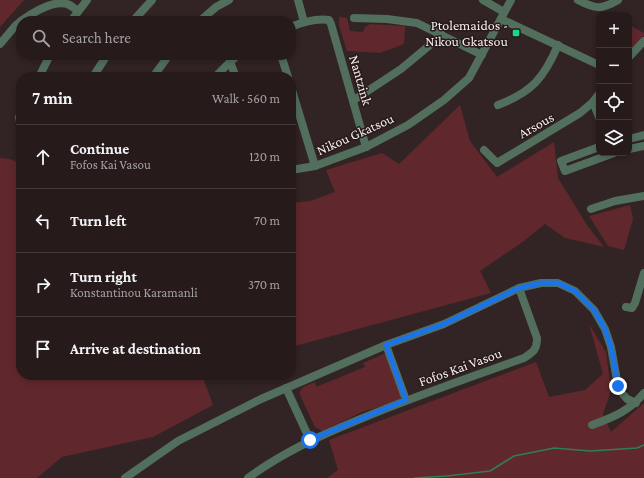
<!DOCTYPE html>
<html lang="en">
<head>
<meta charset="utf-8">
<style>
  body { margin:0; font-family:"Crimson Pro",serif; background:#322728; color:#f1f3f6 }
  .controls { position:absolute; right:12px; top:12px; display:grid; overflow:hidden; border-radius:8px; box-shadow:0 2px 6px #0003 }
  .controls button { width:36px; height:36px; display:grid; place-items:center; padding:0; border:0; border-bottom:1px solid #42383a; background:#261a1b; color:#f1f3f6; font:20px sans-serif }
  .stop { position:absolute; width:12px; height:12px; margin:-9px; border:3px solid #1a73e8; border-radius:50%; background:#fff }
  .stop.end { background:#1a73e8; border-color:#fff; box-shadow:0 1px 4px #0008 }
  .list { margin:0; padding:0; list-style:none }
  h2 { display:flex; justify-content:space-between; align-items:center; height:52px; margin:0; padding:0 16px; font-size:17px }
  h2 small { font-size:13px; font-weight:400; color:#a4a1a3 }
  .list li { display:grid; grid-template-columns:26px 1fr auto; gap:12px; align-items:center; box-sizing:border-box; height:64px; padding:0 16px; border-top:1px solid #42383a }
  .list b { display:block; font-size:15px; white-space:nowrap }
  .list p { margin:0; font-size:13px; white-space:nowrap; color:#a4a1a3 }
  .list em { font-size:13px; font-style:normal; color:#a4a1a3 }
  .icon { flex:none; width:22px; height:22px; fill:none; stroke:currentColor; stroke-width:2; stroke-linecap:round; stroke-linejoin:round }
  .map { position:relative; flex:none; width:644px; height:478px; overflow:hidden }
  .search { position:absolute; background:#261a1b; box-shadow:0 2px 6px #0003; left:16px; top:16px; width:280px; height:44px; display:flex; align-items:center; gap:10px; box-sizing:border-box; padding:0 14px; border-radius:16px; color:#a4a1a3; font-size:15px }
  .panel { position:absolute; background:#261a1b; box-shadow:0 2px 6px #0003; left:16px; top:72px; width:280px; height:308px; border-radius:16px }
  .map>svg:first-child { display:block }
  .green { fill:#60282d }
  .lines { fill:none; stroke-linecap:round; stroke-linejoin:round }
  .stream { stroke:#2f7d55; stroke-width:1.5 }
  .minor { stroke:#526f5d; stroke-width:8 }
  .route { stroke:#1a73e8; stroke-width:5 }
  .poi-dot { fill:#15d989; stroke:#271a1a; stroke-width:1.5 }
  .labels { text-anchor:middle; stroke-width:3; stroke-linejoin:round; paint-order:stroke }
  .poi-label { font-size:14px; fill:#f6ecec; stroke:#271a1a; text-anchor:end }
  .street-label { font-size:14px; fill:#f6ecec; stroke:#271a1a }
</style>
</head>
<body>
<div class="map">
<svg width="644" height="478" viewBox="0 0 644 478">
  <rect width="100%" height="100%" fill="#322324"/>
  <g class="green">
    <polygon points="0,0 24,0 0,27"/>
    <polygon points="339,17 347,18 350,31 363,32 365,27 370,24 405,26 404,44 380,53 347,51 339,25"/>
    <polygon points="629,25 644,33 644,35 631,51 629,50"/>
    <polygon points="460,105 470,141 497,177 554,142 558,178 587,225 604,247 565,238 545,224 524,241 480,271 491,293 291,347 291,203 310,201 335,192 326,170 382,153 399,164"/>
    <polygon points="0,158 9,159 21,163 21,375 202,375 213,405 153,437 62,457 37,478 0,478"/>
    <polygon points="630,205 633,219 624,250 608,246 589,216"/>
    <polygon points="589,324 606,352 611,391 603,414 611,432 644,403 644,478 327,478 338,470 329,440 536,362 549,397 585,390 603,374"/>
    <polygon points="384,354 389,356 402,396 398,401 362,412 322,431 315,427 300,395 300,391 303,387 315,382 316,387 365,367 363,363"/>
  </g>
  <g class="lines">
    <polyline class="stream" points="415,478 447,476 490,471 514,456 554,448 590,451 637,448 644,445"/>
    <g class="minor">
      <polyline points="298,0 304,22"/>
      <polyline points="483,0 504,12"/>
      <path d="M578 0C595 9 601 10 618 0"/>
      <polyline points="354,18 387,19 417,23 482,55"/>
      <polyline points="501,19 599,65"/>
      <path d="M21 21C32 13 53 0 67 4 71 5 75 9 78 11"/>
      <polyline points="71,21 87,0"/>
      <polyline points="133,21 152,0"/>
      <polyline points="200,21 216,7 229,0"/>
      <path d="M291 27C303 22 316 18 329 20L331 24 366 147"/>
      <polyline points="0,44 16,25 21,21"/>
      <polyline points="281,55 288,77"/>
      <polyline points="629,57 644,41"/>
      <polyline points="230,62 236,77"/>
      <polyline points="39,77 50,55"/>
      <polyline points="93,77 107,55"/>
      <polyline points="153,77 169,55"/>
      <polyline points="215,77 230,62 238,55"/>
      <polyline points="291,87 315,166"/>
      <polyline points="354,100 401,69 442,35"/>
      <polyline points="593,102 599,117"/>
      <path d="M498 105C532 92 544 78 558 45"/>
      <polyline points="21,114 19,117 21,127"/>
      <polyline points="629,139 644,135"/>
      <polyline points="599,147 561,161 565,171 614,153"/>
      <polyline points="629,149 644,146"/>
      <polyline points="484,150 497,163 580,113 593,102 599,94"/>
      <polyline points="291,170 315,166 366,147 408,125 444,100 469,78 511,0"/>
      <polyline points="591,209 615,201 644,196"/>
      <polyline points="626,307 632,308 635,303 644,273"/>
      <polyline points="386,345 406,400"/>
      <polyline points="286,388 310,440"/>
      <path d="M592 425C614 417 629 411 644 393"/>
      <polyline points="125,478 178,441 261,399 386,345 444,324 519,288 541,283 558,283 575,291 594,310 605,329 611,347 618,386 621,392 627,399 636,403"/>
      <path d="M248 478C282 453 319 436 358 420 412 397 468 378 524 358 533 352 537 350 537 338L519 288"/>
    </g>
  </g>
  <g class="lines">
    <polyline class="route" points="310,440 406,400 386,345 444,324 519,288 541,283 558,283 575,291 594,310 605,329 611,347 618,386"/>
  </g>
  <rect class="poi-dot" x="512" y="29" width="8" height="8" rx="2"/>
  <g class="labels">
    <g class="poi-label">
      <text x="508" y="30">Ptolemaidos -<tspan x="508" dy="16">Nikou Gkatsou</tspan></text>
    </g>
    <g class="street-label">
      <text transform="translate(361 80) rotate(74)" y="5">Nantzink</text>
      <text transform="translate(536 125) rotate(-29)" y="5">Arsous</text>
      <text transform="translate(355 134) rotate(-24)" y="5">Nikou Gkatsou</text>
      <text transform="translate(460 367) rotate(-20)" y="5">Fofos Kai Vasou</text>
    </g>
  </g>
</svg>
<div class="controls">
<button>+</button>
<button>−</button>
<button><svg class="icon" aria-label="locate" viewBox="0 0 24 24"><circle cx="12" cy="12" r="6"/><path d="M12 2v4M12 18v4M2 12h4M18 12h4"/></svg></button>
<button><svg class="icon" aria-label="layers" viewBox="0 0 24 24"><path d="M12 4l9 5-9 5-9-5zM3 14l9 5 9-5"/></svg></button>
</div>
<div class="stop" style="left:310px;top:440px"></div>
<div class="stop end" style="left:618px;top:386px"></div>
<div class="search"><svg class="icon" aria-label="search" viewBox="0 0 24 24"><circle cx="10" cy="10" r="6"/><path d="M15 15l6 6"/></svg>Search here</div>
<section class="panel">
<h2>7 min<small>Walk · 560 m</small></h2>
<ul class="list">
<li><svg class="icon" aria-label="ahead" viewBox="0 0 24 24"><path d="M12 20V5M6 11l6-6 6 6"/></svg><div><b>Continue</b><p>Fofos Kai Vasou</p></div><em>120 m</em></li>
<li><svg class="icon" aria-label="left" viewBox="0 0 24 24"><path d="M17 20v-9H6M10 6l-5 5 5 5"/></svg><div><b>Turn left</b></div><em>70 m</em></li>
<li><svg class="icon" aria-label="right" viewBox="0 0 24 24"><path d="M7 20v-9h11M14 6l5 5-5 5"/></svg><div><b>Turn right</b><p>Konstantinou Karamanli</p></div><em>370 m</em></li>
<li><svg class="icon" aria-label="arrive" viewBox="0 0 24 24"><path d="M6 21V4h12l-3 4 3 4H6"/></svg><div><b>Arrive at destination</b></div></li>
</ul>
</section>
</div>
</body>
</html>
